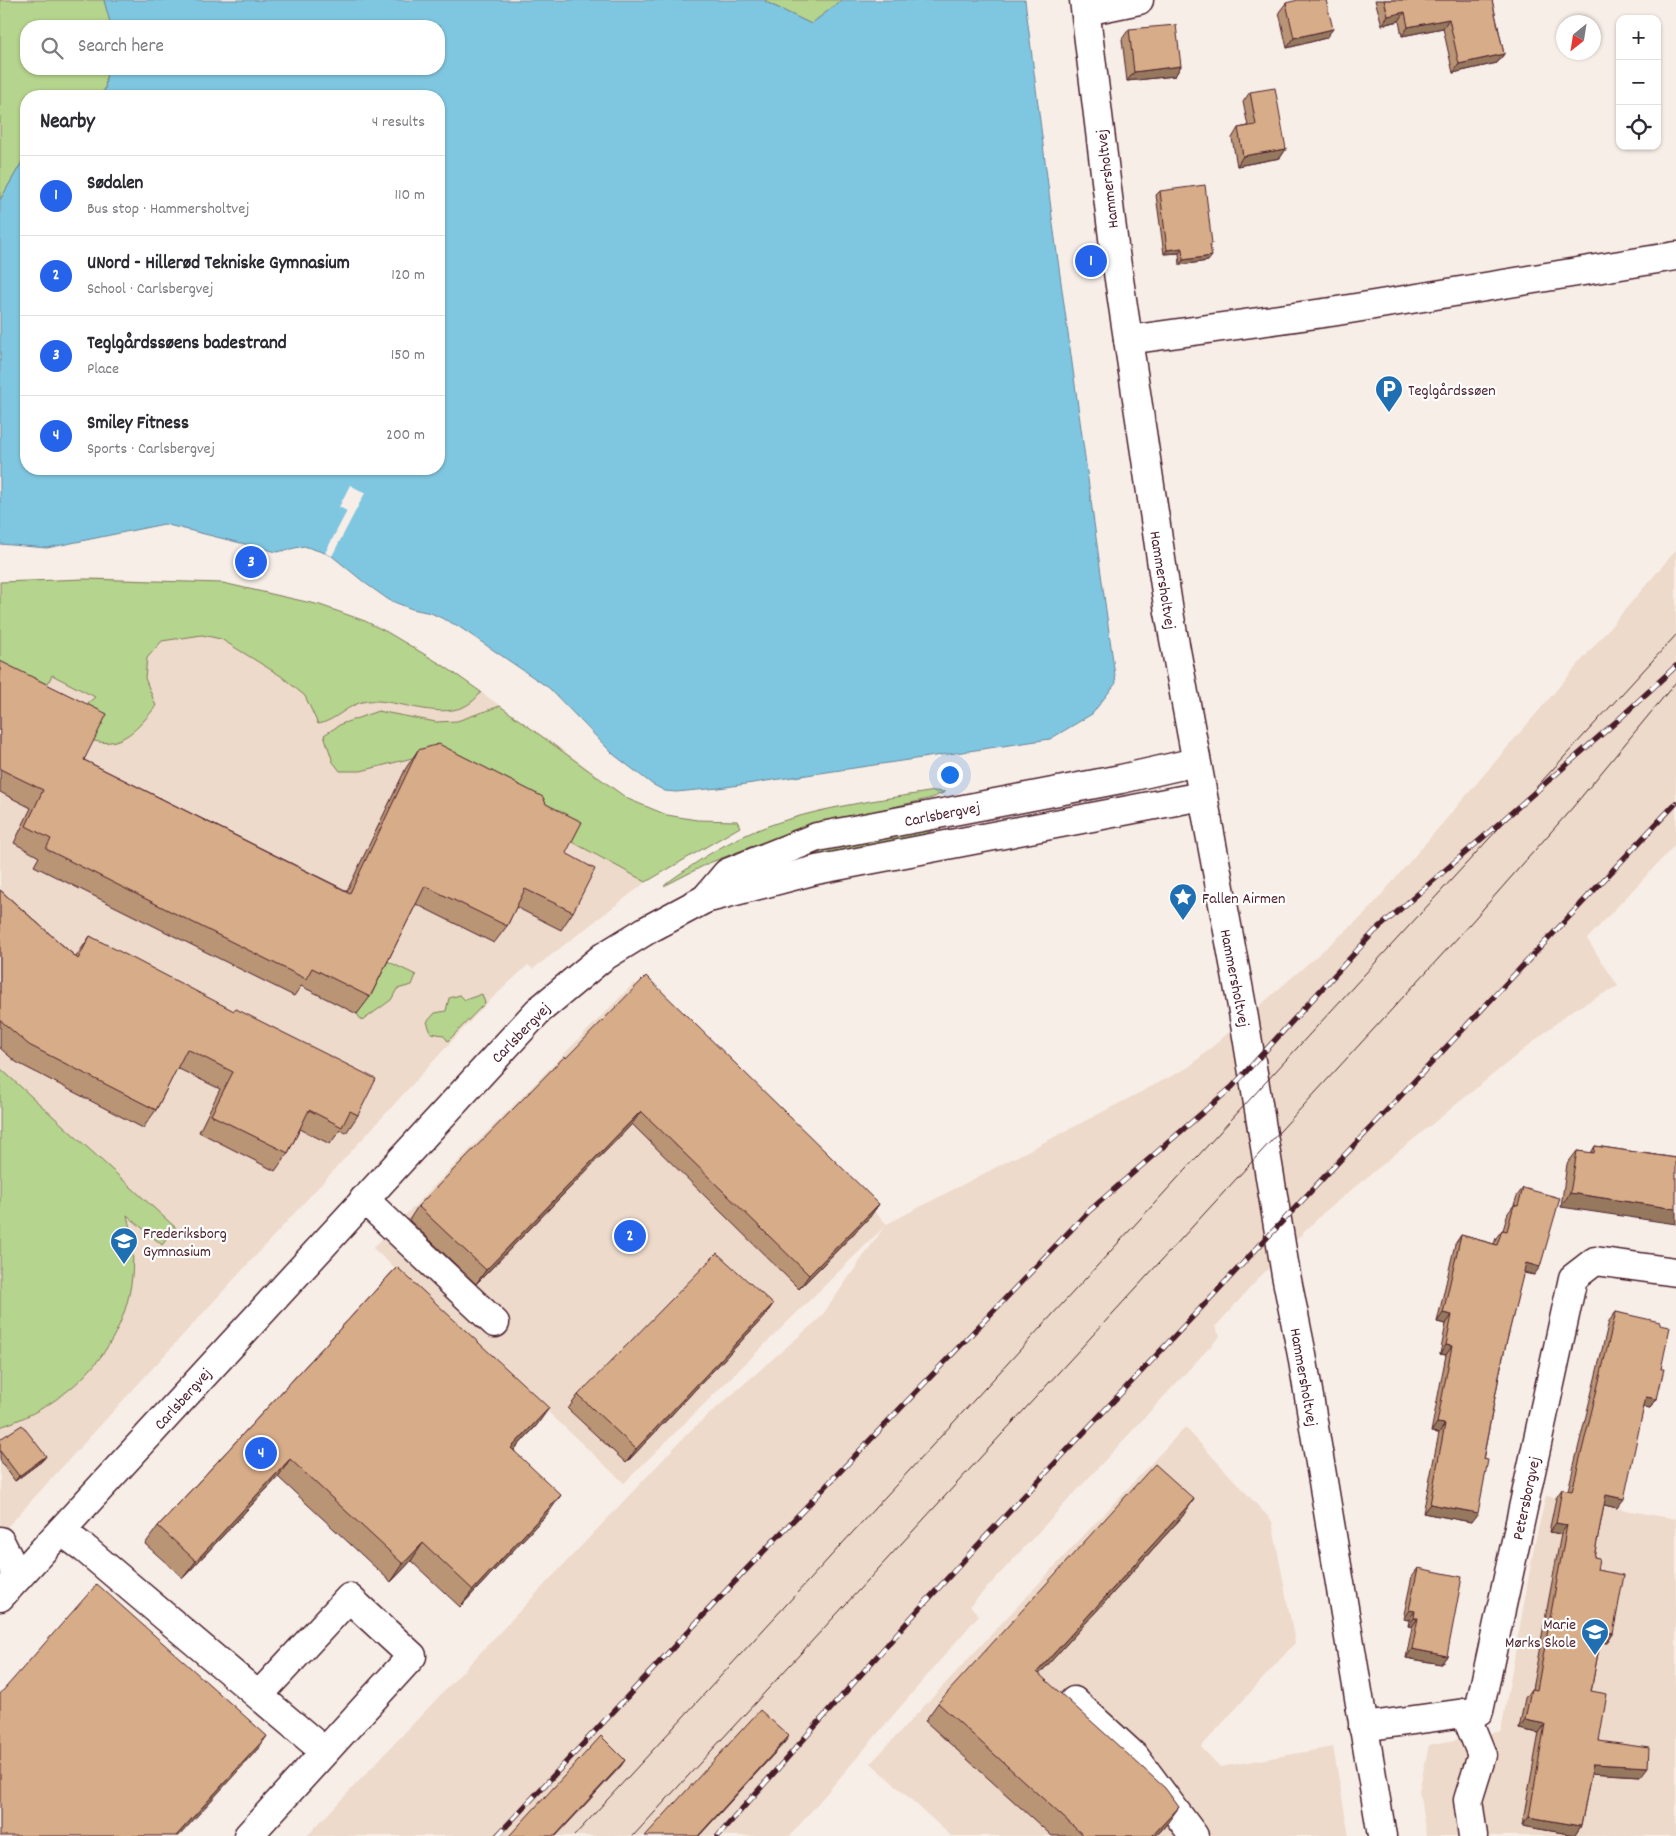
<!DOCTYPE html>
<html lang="en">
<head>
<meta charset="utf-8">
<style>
  body { margin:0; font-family:Dekko,sans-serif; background:#f2f2f3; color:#2b2b33 }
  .controls { position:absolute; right:15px; top:15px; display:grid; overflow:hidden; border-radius:10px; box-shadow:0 1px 4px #0004 }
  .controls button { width:45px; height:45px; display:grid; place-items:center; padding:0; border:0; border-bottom:1px solid #e1e1e2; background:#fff; color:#2b2b33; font:25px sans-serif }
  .compass { position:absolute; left:1556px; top:15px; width:45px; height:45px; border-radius:50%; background:#fff; box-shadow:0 1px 4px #0004; rotate:210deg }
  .you { position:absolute; left:949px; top:774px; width:18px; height:18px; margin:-12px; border:4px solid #fff; border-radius:50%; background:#1a73e8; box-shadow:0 0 0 8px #1a73e833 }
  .badge { display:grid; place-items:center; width:32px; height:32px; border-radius:50%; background:#2563eb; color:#fff; font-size:16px; font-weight:700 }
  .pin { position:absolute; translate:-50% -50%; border:2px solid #fff; box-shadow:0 1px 5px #0006 }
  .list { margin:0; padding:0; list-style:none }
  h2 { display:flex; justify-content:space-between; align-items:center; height:65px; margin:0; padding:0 20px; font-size:21px }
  h2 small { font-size:16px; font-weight:400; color:#7c7c81 }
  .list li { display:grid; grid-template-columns:32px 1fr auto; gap:15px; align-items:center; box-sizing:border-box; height:80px; padding:0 20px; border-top:1px solid #e1e1e2 }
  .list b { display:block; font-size:19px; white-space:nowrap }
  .list p { margin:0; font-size:16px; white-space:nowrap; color:#7c7c81 }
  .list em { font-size:16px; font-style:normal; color:#7c7c81 }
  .icon { flex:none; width:28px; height:28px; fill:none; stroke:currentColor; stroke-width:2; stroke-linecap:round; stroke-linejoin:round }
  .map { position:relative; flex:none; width:1676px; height:1836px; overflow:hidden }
  .search { position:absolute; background:#fff; box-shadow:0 1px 4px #0004; left:20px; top:20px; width:425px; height:55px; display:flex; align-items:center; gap:12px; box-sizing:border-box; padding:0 18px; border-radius:20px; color:#7c7c81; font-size:19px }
  .panel { position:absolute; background:#fff; box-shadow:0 1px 4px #0004; left:20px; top:90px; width:425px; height:385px; border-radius:20px }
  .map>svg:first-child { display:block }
  .built { fill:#eddaca }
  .green { fill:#b5d48d; stroke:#807a5c }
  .water { fill:#7fc7e0; stroke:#6a8498 }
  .pier { fill:#f7eee7 }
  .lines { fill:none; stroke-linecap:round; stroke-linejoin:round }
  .minor-casing { stroke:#4a1f2b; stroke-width:31 }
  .minor { stroke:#fff; stroke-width:28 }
  .tram { stroke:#4a1f2b; stroke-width:1 }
  .rail-casing { stroke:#4a1f2b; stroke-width:5.5 }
  .rail { stroke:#fff; stroke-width:4; stroke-dasharray:11; stroke-linecap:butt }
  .wall { fill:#b99475; stroke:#4a1f2b }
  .shaded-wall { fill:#96785f; stroke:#4a1f2b }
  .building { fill:#d7ac88; stroke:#4a1f2b }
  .labels { text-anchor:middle; stroke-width:4.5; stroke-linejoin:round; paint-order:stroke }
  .street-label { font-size:16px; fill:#4a1f2b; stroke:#fff }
  .poi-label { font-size:16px; fill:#4a1f2b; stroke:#fff; text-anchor:start }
</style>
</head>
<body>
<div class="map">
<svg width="1676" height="1836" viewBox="0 0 1676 1836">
  <rect width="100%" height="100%" fill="#f7eee7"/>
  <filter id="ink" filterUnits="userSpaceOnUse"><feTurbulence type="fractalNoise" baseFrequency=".02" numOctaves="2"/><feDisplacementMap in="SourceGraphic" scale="10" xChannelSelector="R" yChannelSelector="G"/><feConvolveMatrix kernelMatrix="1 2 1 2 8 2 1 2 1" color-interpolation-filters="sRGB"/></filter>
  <g filter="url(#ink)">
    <g class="built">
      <polygon points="1676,550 1676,844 1587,939 1618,986 1571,1011 1323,1213 1260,1277 1215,1327 1220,1336 970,1606 979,1615 790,1836 307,1836 690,1431 821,1317 884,1227 624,1483 373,1248 634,983 887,1224 1189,1067 1365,914"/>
      <polygon points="95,578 223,583 320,605 365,621 412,646 444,666 582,764 695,852 646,882 533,969 528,965 484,1006 0,1535 0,582"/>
      <polygon points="1185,1427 1272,1521 1295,1643 1201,1747 1220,1767 1333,1747 1349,1836 951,1836 871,1763"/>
      <polygon points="1546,1496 1676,1519 1676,1836 1426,1836 1419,1791 1429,1745 1501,1731 1535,1542"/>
    </g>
    <g class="green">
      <polygon points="0,0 104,0 111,23 111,26 26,26 26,69 107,69 105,90 97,96 26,96 26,155 0,200"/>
      <polygon points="765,0 842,0 811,24 766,2"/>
      <path d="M85 579 223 583 320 605 365 621 387 632 444 666 481 692C455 730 403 698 367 701 349 703 336 721 318 724L305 696 281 676 221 639 202 635 162 641 147 658 145 678 156 706C139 728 120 750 91 740L83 707 95 697 52 675 38 704 0 685V582Z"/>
      <polygon points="500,706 628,799 667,815 697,820 737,821 740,827 646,882 545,827 432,753 361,771 340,771 333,762 324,735 341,724 378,711 436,722 457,721"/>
      <path d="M935 791 945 792 932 798 794 830 709 863 664 886 671 880C690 867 709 853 729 843 792 810 866 802 935 791Z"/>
      <polygon points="940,827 910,841 753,880 813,851"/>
      <polygon points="385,960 416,975 412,985 397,989 391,1000 362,1021 357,1014"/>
      <polygon points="482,994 485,1003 448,1041 443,1035 431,1033 427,1022 435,1013 446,1011 449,998 460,995 465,1000"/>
      <path d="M0 1068 176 1228 162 1245 127 1215C152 1314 93 1396 0 1427Z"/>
    </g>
    <polygon class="water" points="104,0 765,0 766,2 811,24 842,0 1025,0 1052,217 1116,683 1092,714 1050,739 719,788 676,792 665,791 652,784 613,754 549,688 458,626 431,613 412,609 389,600 365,583 332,556 325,553 304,546 277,552 164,524 47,548 0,544 0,200 26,155 26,469 439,469 439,96 97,96 105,90 107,69 439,69 439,26 111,26"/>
    <polygon class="pier" points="350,485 365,493 332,556 325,553 347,511 339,507"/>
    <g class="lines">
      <g class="minor-casing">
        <g id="minor">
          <polyline points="1084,0 1114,246 1169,612 1243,1012 1286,1275 1302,1355 1382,1836"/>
          <polyline points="1086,11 1139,0"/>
          <polyline points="1128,340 1331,312 1676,256"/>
          <polyline points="705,899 727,873 817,837 1121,779 1196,762"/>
          <polyline points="364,1199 495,1323"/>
          <polyline points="61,1531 84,1548 324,1751"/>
          <polyline points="0,1541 18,1577"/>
          <polyline points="0,1597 538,1011 603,957 647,930 705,899 816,870 1202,796"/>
          <polyline points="1074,1701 1135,1757 1194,1836"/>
          <polyline points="1465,1713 1482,1755 1468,1800 1473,1836"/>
          <polyline points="1363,1727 1479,1711 1573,1278 1595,1261 1676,1272"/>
          <polyline points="248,1836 412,1656 349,1598 259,1695"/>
        </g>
      </g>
      <use href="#minor" class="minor"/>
      <g class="tram">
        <polyline points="574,1836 1676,635"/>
        <polyline points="633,1836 1461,934 1573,807 1676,682"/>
      </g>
      <g class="rail-casing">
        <g id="rail">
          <polyline points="497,1836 742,1574 1088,1212 1232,1087 1374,932 1617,721 1676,666"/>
          <polyline points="718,1836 911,1618 977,1546 1676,803"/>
        </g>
      </g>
      <use href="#rail" class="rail"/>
    </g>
    <g class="wall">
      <polygon points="1375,0 1492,0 1504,54 1497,63 1453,73 1443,28 1402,36 1399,21 1382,25"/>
      <polygon points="1286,3 1326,38 1287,48 1279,12"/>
      <polygon points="1129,29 1181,66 1175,76 1127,81 1122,39"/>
      <polygon points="1250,92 1286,149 1280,158 1237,166 1232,138 1238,128 1248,126 1243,102"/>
      <polygon points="1160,191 1208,261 1180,265 1179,253 1164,254 1156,195"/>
      <polygon points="0,661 84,760 347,891 406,768 418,750 566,853 573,912 561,930 516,907 507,926 494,943 416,904 370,997 357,1014 301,986 294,996 34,866 39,857 14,843 31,808 0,792"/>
      <polygon points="0,890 76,957 90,936 358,1115 346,1133 340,1130 330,1144 300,1129 288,1153 275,1171 199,1132 220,1089 177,1068 156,1110 143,1128 16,1062 0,1048"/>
      <polygon points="566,1058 879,1204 869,1218 799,1289 632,1124 476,1284 409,1220 418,1206"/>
      <polygon points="1595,1146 1676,1158 1561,1207 1567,1164 1577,1151 1591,1153"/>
      <polygon points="1523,1188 1534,1275 1523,1273 1502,1361 1471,1522 1423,1513 1439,1433 1431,1432 1446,1355 1440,1354 1446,1324 1437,1322 1455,1244 1461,1235 1494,1244 1496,1238 1502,1230 1503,1230 1508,1213 1514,1205 1517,1196"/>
      <polygon points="397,1267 537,1425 514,1450 549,1512 460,1607 411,1561 391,1582 278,1477 183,1578 145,1544 158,1526"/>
      <polygon points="773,1304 763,1318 626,1463 568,1409 578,1395"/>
      <polygon points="1616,1312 1660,1325 1661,1369 1657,1399 1650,1408 1644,1407 1617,1508 1604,1505 1594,1557 1597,1570 1613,1634 1607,1643 1600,1642 1591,1691 1599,1741 1641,1776 1591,1773 1581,1826 1575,1835 1522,1826 1539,1733 1519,1729 1525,1698 1531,1689 1532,1689 1561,1534 1549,1532 1556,1498 1562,1489 1568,1490 1609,1321"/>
      <polygon points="0,1439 46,1456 42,1461 15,1481 0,1460"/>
      <polygon points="1194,1499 1182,1517 1039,1674 1166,1825 1156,1836 1052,1836 925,1721 938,1703"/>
      <polygon points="1418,1568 1447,1656 1441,1664 1406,1658 1412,1627 1408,1626 1409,1620 1403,1619 1412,1576"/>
    </g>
    <g class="shaded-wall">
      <polygon points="1405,12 1399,21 1382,25 1388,16"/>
      <polygon points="1449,19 1443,28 1402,36 1408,27"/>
      <polygon points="1333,29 1326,38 1287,48 1294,38"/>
      <polygon points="1504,54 1497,63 1453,73 1459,64"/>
      <polygon points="1181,66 1175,76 1127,81 1134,72"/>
      <polygon points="1286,149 1280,158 1237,166 1243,156"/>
      <polygon points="1182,248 1179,253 1164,254 1167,250"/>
      <polygon points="1212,256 1208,261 1180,265 1183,260"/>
      <polygon points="641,1111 632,1124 476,1284 486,1270"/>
      <polygon points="1570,1193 1676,1209 1676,1224 1561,1207"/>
      <polygon points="879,1204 869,1218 799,1289 809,1275"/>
      <polygon points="1526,1263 1540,1267 1534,1275 1520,1271"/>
      <polygon points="773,1304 763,1318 626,1463 636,1449"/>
      <polygon points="1443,1313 1452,1315 1446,1324 1437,1322"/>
      <polygon points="1446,1345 1452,1346 1446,1355 1440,1354"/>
      <polygon points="1646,1397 1657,1399 1650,1408 1639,1406"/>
      <polygon points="549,1408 537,1425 499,1466 511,1448"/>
      <polygon points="1437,1423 1445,1424 1439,1433 1431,1432"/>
      <polygon points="46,1456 42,1461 15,1481 19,1476"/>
      <polygon points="290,1459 278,1477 183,1578 196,1561"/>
      <polygon points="561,1495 549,1512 460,1607 473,1590"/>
      <polygon points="1606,1495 1624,1499 1617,1508 1600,1504"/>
      <polygon points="1194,1499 1182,1517 1025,1690 1037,1672"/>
      <polygon points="1430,1504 1478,1513 1471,1522 1423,1513"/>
      <polygon points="1556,1523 1567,1525 1561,1534 1549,1532"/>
      <polygon points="423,1543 411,1561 391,1582 403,1564"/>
      <polygon points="1409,1610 1415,1611 1409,1620 1403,1619"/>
      <polygon points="1414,1618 1418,1618 1412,1627 1408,1626"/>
      <polygon points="1602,1632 1613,1634 1607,1643 1596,1641"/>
      <polygon points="1412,1649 1447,1656 1441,1664 1406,1658"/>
      <polygon points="1525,1720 1545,1724 1539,1733 1519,1729"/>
      <polygon points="267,1736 258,1749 179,1836 176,1836"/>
      <polygon points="789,1736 785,1742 699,1836 698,1836"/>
      <polygon points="625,1760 621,1766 556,1836 555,1836"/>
      <polygon points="1593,1764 1648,1767 1641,1776 1587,1773"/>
      <polygon points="1179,1807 1166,1825 1156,1836 1152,1836"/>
      <polygon points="1529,1817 1581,1826 1575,1835 1522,1826"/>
    </g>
    <g class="building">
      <polygon points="1298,0 1326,0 1333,29 1294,38 1286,3"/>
      <polygon points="1384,0 1492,0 1504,54 1459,64 1449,19 1408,27 1405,12 1388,16"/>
      <polygon points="1176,25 1181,66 1134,72 1129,29"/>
      <polygon points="1275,88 1286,149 1243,156 1238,128 1256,125 1250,92"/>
      <polygon points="1205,185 1212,244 1210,245 1212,256 1183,260 1182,248 1167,250 1160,191"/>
      <polygon points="0,661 107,714 84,760 350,893 418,750 439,744 543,797 546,804 582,822 566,853 595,869 573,912 525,889 507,926 425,886 370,997 312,968 306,979 46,849 51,839 26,826 43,790 0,769"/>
      <polygon points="0,890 78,959 90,936 234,1011 236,1009 376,1079 358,1115 350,1111 342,1127 309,1110 288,1153 211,1115 233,1072 187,1049 156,1110 29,1045 0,1020"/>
      <polygon points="646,976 879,1204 809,1275 641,1111 486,1270 418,1206 565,1056 566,1058"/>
      <polygon points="1595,1146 1676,1158 1676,1209 1570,1193 1577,1151 1594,1153"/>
      <polygon points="1523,1188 1560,1198 1540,1267 1526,1263 1502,1361 1483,1459 1488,1460 1478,1513 1430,1504 1445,1424 1437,1423 1452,1346 1446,1345 1452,1315 1443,1313 1461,1235 1497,1245 1502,1230 1507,1231 1514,1205 1518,1206"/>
      <polygon points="717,1253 773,1304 636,1449 578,1395"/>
      <polygon points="397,1267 549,1408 511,1448 561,1495 473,1590 423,1543 403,1564 290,1459 196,1561 158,1526"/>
      <polygon points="1616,1312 1660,1322 1660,1325 1670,1327 1661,1369 1664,1369 1657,1399 1646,1397 1624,1499 1606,1495 1594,1557 1599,1558 1597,1570 1624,1575 1613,1634 1602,1632 1591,1691 1607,1694 1599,1741 1649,1748 1648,1767 1593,1764 1581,1826 1529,1817 1545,1724 1525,1720 1531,1689 1537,1690 1567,1525 1556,1523 1562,1489 1572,1491"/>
      <polygon points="22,1425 46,1456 19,1476 0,1451 0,1439"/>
      <polygon points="1155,1464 1194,1499 1037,1672 1165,1788 1179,1807 1152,1836 1084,1836 938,1703"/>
      <polygon points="1418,1568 1462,1577 1447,1656 1412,1649 1418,1618 1414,1618 1415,1611 1409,1610"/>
      <polygon points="97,1584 267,1736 176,1836 0,1836 0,1694"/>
      <polygon points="760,1710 789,1736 698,1836 645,1836"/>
      <polygon points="601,1736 625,1760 555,1836 509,1836"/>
    </g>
  </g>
  <defs>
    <g id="parking-pin" transform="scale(1.4375)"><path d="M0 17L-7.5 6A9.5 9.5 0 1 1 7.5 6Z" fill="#1f6fb2" stroke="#fff"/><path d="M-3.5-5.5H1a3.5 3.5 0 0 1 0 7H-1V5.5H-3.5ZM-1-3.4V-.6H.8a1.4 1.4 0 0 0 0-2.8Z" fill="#fff"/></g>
    <g id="sight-pin" transform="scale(1.4375)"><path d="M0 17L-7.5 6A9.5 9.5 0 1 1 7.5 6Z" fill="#1f6fb2" stroke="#fff"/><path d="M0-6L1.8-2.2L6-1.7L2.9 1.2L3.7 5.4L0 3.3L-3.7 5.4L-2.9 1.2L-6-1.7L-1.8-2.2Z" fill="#fff"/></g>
    <g id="school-pin" transform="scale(1.4375)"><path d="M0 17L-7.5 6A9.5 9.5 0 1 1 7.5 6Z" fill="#1f6fb2" stroke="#fff"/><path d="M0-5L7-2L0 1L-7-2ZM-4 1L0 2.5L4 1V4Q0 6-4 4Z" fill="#fff"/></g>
  </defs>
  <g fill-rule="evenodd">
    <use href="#parking-pin" x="1389" y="389"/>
    <use href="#sight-pin" x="1183" y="897"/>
    <use href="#school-pin" x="124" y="1241"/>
    <use href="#school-pin" x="1595" y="1632"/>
  </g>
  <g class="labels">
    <g class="street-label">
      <text transform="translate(1106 179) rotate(-97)" y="6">Hammersholtvej</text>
      <text transform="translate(1164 580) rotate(81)" y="6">Hammersholtvej</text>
      <text transform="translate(942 813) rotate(-11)" y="6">Carlsbergvej</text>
      <text transform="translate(1236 978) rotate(79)" y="6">Hammersholtvej</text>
      <text transform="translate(520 1032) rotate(-46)" y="6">Carlsbergvej</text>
      <text transform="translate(1305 1377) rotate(80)" y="6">Hammersholtvej</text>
      <text transform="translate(182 1398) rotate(-48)" y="6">Carlsbergvej</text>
      <text transform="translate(1525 1498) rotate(-78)" y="6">Petersborgvej</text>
    </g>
    <g class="poi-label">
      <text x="1408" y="395">Teglgårdssøen</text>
      <text x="1202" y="903">Fallen Airmen</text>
      <text x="143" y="1238">Frederiksborg<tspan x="143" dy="18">Gymnasium</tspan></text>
      <text x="1576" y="1629" text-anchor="end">Marie<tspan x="1576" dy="18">Mørks Skole</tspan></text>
    </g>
  </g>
</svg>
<div class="controls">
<button>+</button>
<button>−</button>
<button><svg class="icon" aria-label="locate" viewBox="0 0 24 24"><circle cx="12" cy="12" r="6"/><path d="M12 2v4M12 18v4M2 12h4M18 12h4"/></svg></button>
</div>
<svg class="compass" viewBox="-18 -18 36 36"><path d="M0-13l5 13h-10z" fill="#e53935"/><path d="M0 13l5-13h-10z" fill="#7c7c81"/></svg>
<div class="you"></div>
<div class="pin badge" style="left:1091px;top:261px">1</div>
<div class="pin badge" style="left:630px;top:1236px">2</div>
<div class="pin badge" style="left:251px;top:562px">3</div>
<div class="pin badge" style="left:261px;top:1453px">4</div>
<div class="search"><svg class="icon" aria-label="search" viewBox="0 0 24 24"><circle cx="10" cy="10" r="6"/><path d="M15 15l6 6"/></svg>Search here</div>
<section class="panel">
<h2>Nearby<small>4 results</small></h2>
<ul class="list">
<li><span class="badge">1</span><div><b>Sødalen</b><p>Bus stop · Hammersholtvej</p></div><em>110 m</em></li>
<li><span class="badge">2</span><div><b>UNord - Hillerød Tekniske Gymnasium</b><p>School · Carlsbergvej</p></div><em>120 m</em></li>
<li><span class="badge">3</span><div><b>Teglgårdssøens badestrand</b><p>Place</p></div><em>150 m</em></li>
<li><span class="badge">4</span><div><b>Smiley Fitness</b><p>Sports · Carlsbergvej</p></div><em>200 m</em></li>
</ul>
</section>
</div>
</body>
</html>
